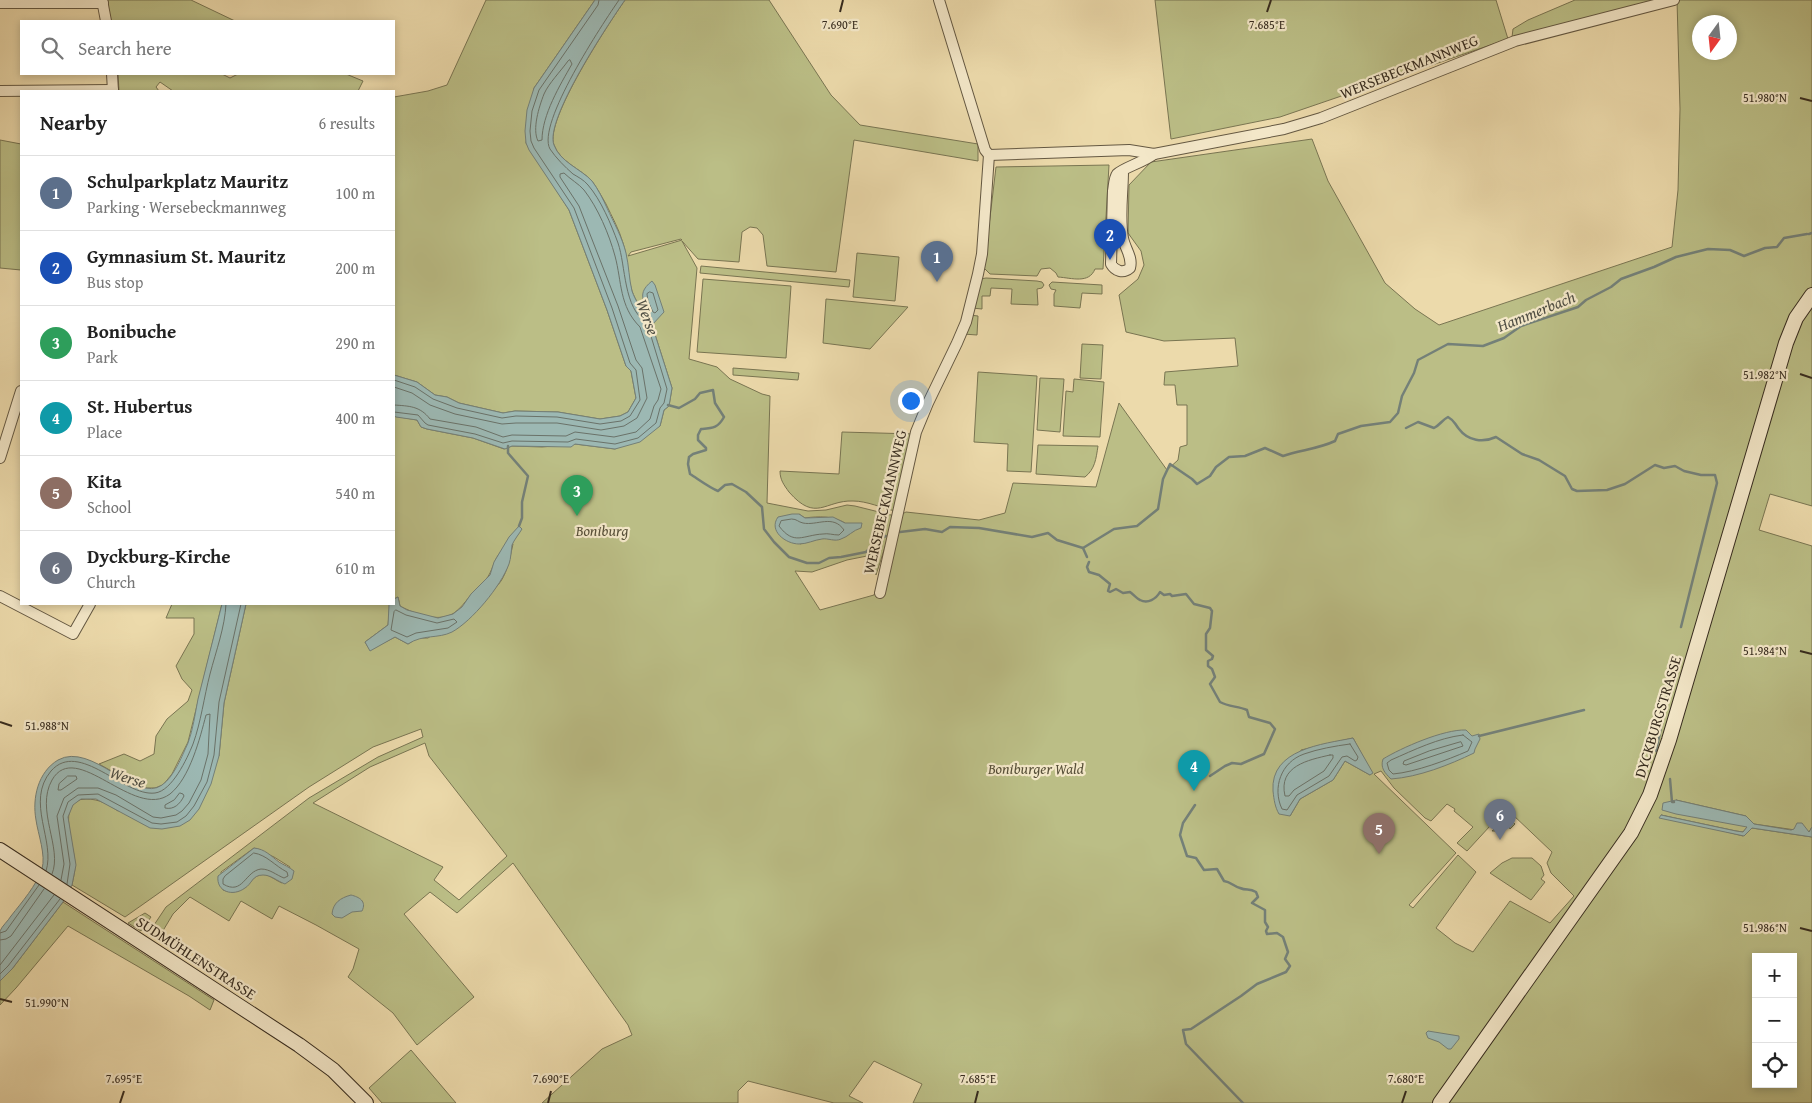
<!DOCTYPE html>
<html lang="en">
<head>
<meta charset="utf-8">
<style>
  body { margin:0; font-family:"Gentium Book Plus",serif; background:#f6f6f6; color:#222 }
  .controls { position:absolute; right:15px; bottom:15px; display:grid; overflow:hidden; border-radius:0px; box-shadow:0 2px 8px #0003 }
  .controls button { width:45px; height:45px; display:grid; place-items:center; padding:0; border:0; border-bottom:1px solid #e0e0e0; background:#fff; color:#222; font:25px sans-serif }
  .compass { position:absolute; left:1692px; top:15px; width:45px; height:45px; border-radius:50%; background:#fff; box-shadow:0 2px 8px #0003; rotate:195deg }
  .you { position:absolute; left:910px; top:400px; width:18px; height:18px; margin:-12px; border:4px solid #fff; border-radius:50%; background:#1a73e8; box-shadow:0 0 0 8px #1a73e833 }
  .badge { display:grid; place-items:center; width:32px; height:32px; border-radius:50%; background:#8f2418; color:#fff; font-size:16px; font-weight:700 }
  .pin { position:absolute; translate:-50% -41px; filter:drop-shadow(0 1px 2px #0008) }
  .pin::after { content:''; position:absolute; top:26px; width:18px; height:15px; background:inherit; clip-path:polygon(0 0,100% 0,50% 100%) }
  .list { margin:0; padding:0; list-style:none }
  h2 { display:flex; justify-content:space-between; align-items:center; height:65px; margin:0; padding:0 20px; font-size:21px }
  h2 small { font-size:16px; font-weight:400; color:#767676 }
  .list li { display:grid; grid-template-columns:32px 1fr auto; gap:15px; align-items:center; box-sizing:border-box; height:75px; padding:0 20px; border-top:1px solid #e0e0e0 }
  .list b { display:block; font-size:19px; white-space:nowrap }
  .list p { margin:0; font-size:16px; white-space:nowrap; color:#767676 }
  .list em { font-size:16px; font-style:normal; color:#767676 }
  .icon { flex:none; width:28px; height:28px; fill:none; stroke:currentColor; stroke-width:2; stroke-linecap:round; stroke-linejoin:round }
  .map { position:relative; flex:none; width:1812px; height:1103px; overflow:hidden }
  .search { position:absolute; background:#fff; box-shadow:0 2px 8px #0003; left:20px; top:20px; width:375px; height:55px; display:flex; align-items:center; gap:12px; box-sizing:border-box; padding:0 18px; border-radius:0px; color:#767676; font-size:19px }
  .panel { position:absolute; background:#fff; box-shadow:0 2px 8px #0003; left:20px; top:90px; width:375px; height:515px; border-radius:0px }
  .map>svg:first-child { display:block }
  .green { fill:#bbbe86; stroke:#797552; fill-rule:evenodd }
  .water { fill:#9cb8b3; stroke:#748078 }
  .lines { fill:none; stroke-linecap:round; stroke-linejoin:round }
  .shore { stroke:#6a7269; stroke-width:1 }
  .stream { stroke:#748078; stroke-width:2.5 }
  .street-casing { stroke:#645842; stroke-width:12 }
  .secondary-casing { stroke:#372c1f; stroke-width:16 }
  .street { stroke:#f3e7c8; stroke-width:10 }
  .secondary { stroke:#f3e7c8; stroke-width:14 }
  .ticks { fill:none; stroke:#372c1f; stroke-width:2 }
  .labels { text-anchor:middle; stroke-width:4.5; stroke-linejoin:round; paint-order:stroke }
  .street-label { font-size:15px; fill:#372c1f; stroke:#f3e7c8 }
  .park-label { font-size:15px; font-style:italic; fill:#585039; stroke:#f3e7c8 }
  .water-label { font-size:16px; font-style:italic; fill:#504f44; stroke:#f3e7c8 }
  .ticks-label { font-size:12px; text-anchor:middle; fill:#372c1f; stroke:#f3e7c8; stroke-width:4.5; stroke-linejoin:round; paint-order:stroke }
</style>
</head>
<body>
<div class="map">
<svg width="1812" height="1103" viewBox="0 0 1812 1103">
  <rect width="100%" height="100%" fill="#ecdaab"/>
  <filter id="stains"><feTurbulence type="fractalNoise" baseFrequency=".004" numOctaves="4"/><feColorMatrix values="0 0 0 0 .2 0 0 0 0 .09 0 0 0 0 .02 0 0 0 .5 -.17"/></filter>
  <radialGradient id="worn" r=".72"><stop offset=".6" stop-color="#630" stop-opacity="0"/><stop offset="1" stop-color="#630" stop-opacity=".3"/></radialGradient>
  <g class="green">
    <polygon points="105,0 191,0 235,21 111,21"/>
    <polygon points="486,0 595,0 534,88 526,143 569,210 607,310 626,366 631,371 636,398 628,412 620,416 600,419 558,412 515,411 503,413 459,403 447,397 435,395 417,382 394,375 394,97 428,91 447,85"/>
    <path d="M625 0H769L831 95 860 125 978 144V161L854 140 836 272 767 266 763 235 757 228 750 227 742 232 739 262 698 259 682 241 697 268 689 359 717 367 730 379 762 394 770 396 767 503 808 511 826 510 847 505 855 506 895 516 876 575 872 555 847 560 812 572 795 571 820 610 874 595 900 515 906 512 979 520 1005 513 1013 483 1096 487 1119 403 1167 470 1178 460 1180 447 1187 445V405H1177L1175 385H1164L1165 372 1238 366 1235 338 1164 341 1126 332 1119 295 1138 279 1144 265 1141 251 1128 233 1129 185 1151 162 1312 139 1328 181 1385 283 1415 309 1439 325 1672 247 1678 190 1680 109 1677 0H1812V506L1770 494 1759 530 1812 546V827L1809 832 1754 824 1746 816 1676 800 1748 826 1743 832 1736 831 1661 815 1743 836 1752 828 1812 837V1103H913L922 1084 874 1061 849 1096 863 1103H834L748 1081 738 1091V1103H542L602 1049 632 1035 628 1025 513 863 457 913 430 892 404 914 474 997 417 1045 393 1013 348 977 353 969 359 949 316 925 279 906 272 919 241 901 229 921 190 897 173 914 158 939 150 931 166 907 309 798 378 757 423 737 421 729 373 747 309 787 125 917 72 885C73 879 75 872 75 866 76 849 54 799 86 799 99 799 108 804 118 811L219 756 224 703 246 604H390L388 625 365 642 370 650 395 637 408 644 417 638H428C448 623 488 600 501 581 508 570 510 557 513 544 496 552 497 558 490 573 486 582 476 588 470 596 465 602 461 608 454 613 439 623 415 614 400 606L398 597 394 599V416L417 420 421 427 427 429 473 438 504 449 512 446 542 447 575 444 615 449 660 426 664 410 669 406 672 388 652 325 649 285 645 289 643 302 648 313 647 318C642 310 635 300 632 291 627 275 628 258 623 243 619 229 612 217 606 204 602 197 597 188 592 181 581 169 560 162 554 145 544 121 609 23 625 0ZM1700 22H1730V52H1700ZM681 239 682 240 628 256 631 252ZM799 514 805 518C819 516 833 516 845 523L847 535C839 542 833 538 824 538 816 539 807 542 800 544ZM1353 738 1372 773 1370 775 1345 761 1333 780 1300 799 1290 816 1301 750ZM425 743 429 756 507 856 459 900 434 880 443 867 313 803 370 767ZM1381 771 1394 788 1425 818 1431 821 1447 804 1455 809 1454 811 1473 827 1457 843 1467 851 1502 813 1512 814 1552 852 1547 863 1551 873 1574 896 1550 923 1510 901 1473 952 1455 943 1436 928 1476 872 1458 855 1413 908 1409 905 1456 853 1374 774ZM254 848 274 857 290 867 282 883C277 881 272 877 267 875 248 870 250 899 223 890L221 872ZM1756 957H1793V1084H1756Z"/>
    <polygon points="1155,0 1496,0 1508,39 1280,117 1171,139"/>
    <polygon points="1575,0 1669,0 1512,37 1513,29 1528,20"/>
    <polygon points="118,74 222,74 230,78 238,74 346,74 363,81 358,91 173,91 160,82 156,87 159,91 119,91"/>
    <polygon points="0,140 21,144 21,270 0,268"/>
    <path d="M1109 165 1103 269H1095C1089 284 1072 278 1058 277L1056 273 1050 268 1041 269 1037 276 990 274 984 268 996 167Z"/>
    <polygon points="857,253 899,257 895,301 853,297"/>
    <polygon points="701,266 850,280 849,287 700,273"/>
    <polygon points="986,278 1037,281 1042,282 1044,285 1042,288 1037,289 1038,305 1011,304 1012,289 991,288 990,296 982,296 982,309 972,308 980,279"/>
    <polygon points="703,279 791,286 786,358 697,352"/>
    <polygon points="1052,282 1102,285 1102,294 1082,293 1080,308 1054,306 1054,294 1056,290 1051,289 1049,285"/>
    <polygon points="826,299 908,307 870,349 823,343"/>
    <polygon points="970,315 978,316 977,335 963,334"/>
    <polygon points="1082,344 1103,345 1101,379 1080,378"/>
    <polygon points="733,368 799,373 798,380 733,375"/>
    <polygon points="978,372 1037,376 1031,472 1007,471 1008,444 974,442"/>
    <polygon points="1040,378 1064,379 1060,432 1037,430"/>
    <polygon points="1074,379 1104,382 1100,437 1063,436 1066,391 1073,392"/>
    <path d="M842 432 915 434 895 511C882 508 867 501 853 501 825 500 816 523 789 492 784 485 780 480 780 471L839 474Z"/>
    <path d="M1038 445 1098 446C1096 459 1095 469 1085 477L1036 474Z"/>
    <polygon points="172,604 222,604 188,742 172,774 163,785 155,788 147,788 136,785 99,764 124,754 140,761 154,754 156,736 167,719 188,701 192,690 182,679 176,666 194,634 194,618 166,618"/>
    <polygon points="1505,818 1509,818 1515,824 1510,829 1508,825 1504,824 1497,831 1492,831"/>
    <polygon points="1512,858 1532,858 1541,866 1544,875 1541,879 1545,882 1531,900 1490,873 1502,863"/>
    <polygon points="63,902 214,1000 210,1010 189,996 68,926 16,988 0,1005 0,981 12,969"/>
    <polygon points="145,913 151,917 141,931 128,923"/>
    <polygon points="411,1050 456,1103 382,1103 369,1088"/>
  </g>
  <g class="water">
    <path d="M595 0H625C609 23 544 120 554 145 560 162 581 169 592 181 598 189 603 199 607 208 614 223 622 237 626 253 629 266 629 279 632 291 635 300 642 310 647 318 651 304 632 297 652 281L655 285 664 312 652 325 672 388 669 406 664 410 660 426 640 442 615 449 575 444 571 447 512 446 505 449 473 438 427 429 421 427 417 420 396 417 394 416V375L417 382 435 395 447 397 459 403 503 413 515 411 558 412 600 419 620 416 628 412 636 398 631 371 626 366 607 310 569 210 529 150 526 143 525 131 527 110 534 88Z"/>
    <path d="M792 514H799L805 518 833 517 845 523H862L861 528C853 530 848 537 841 539 835 542 828 538 822 539 814 540 807 544 799 544 786 544 768 531 778 517Z"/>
    <path d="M519 526 522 529C519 534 514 540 512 545 511 552 511 558 509 564 501 586 472 621 452 632 438 639 423 634 408 644L395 637 370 651 365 642 388 625 389 605 390 604H394V599L398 597 400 606 407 610 438 618 453 614 462 607 471 594 490 575 494 562 509 537Z"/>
    <path d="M222 604H246L224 703 219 756 211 784 199 809 190 820 180 826 162 829 150 828 96 799H81L73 805 68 817 76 865 72 885 63 902 12 969 0 981C0 970 0 939 0 931 2 926 8 921 11 916 22 902 36 886 42 869 46 855 38 834 36 820 32 798 38 772 58 760 92 741 136 804 162 785 174 777 182 756 188 743 193 730 195 714 198 699 206 667 214 636 222 604Z"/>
    <path d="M1466 730 1472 736 1479 734 1480 739 1475 749 1474 753C1449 765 1419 777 1391 779 1385 773 1380 768 1383 759 1401 748 1444 729 1466 730Z"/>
    <path d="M1353 738 1373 773 1370 775 1345 761 1333 780 1300 799 1290 816 1279 814C1275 807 1274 800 1273 791 1270 749 1323 744 1353 738Z"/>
    <polygon points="1676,800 1746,816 1754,824 1791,830 1794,829 1797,823 1802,823 1809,832 1812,827 1812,837 1752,828 1744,836 1659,818 1661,815 1736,831 1743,832 1747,827 1676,814 1662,810 1663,803"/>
    <path d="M254 848C265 849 271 856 279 862 284 865 289 867 294 871L292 879 285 884C277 881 271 875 263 875 252 875 252 884 245 888 233 897 216 892 218 876Z"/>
    <path d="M351 895C359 897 367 901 362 911L352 912 342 918 335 917 332 914C333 903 340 898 351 895Z"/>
    <polygon points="1428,1031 1459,1036 1459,1039 1451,1049 1448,1049 1439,1042 1428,1038 1426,1033"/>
  </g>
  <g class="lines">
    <g class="shore">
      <path d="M570 60 572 64C560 85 542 115 542 140L538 141C532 129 539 107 544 94 549 83 560 72 568 61Z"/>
      <polygon points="650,292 653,293 658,310 655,313 653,312 648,301 647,294"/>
      <polyline points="394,380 415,387 433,399 457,408 502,418 516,416 557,417 600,424 621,421 630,416 640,400 636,370 630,363 612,308 574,208 534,148 531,141 530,131 532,111 539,90 598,5 599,0"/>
      <path d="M394 387 412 393 430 405 455 414 502 424 516 423H557L601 430 624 426 637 418 647 398 642 368 636 360 618 306 579 206 560 177V174L564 173C570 179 579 184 584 190 598 208 609 234 615 256 622 282 619 306 640 327L661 389 658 400 654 406 650 419 636 432 614 437 575 432 566 436 512 435 503 437 476 427 430 419C420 406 409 406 394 405"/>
      <path d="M394 412 418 415 425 423 428 425 475 434 503 443 512 441 568 442 576 439 615 444 638 438 656 423 660 408 664 403 667 389 647 323C623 308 626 266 618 243 611 224 601 200 588 185 584 180 578 177 573 174 565 167 556 158 550 149 536 124 603 23 619 0"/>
      <path d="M792 519C797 519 798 522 803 523 817 526 833 514 844 530L839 535C833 535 828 533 823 534 803 535 794 546 779 526L781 521Z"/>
      <polygon points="396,610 406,615 437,623 454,619 457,622 448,628 416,633 407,637 391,630 394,612"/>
      <path d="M1463 735 1472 742 1468 751C1447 760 1416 772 1393 774L1389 770 1387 763 1391 760C1414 750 1438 738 1463 735Z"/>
      <polygon points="1461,742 1463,746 1406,765 1403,764 1404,761 1429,751"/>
      <path d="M1350 744 1358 757 1357 760 1355 761 1347 756 1342 757 1329 776 1297 795 1287 810 1282 809C1272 788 1281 762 1304 754 1318 749 1335 746 1350 744Z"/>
      <path d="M1330 755H1333V758L1324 771 1294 790 1289 796H1285C1278 766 1308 760 1330 755Z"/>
      <polygon points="68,776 76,776 77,779 61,790 58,790 59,784"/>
      <path d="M180 793 183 794 184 796C180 804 174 810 165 808V805L174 800Z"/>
      <path d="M254 853C267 855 275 866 287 872L288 876 284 878C276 875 270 869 261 869 245 871 243 896 223 884V879L225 876Z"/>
      <path d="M46 871C56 841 25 802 51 771 79 739 124 797 155 793 172 791 187 759 193 744 201 722 204 697 210 674 216 651 225 627 226 604"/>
      <path d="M52 874C63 848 35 810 52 780 76 738 134 821 170 794 190 778 200 738 206 715L210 714 208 754 201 780 189 803 182 811 176 815 161 818 153 817 116 795 98 788H78L64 798 57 816 64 864 61 880"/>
      <polyline points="67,884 70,864 63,816 68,802 78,795 98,794 152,823 161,824 177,822 186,816 194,806 207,782 214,755 219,702 241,604"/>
      <polyline points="0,933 6,931 39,885"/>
      <polyline points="0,940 6,939 11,936 44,889"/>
      <polyline points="0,965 54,895"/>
      <polyline points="0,974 8,966 60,899"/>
    </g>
    <g class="stream">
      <polyline points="1809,234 1812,233"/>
      <path d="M668 405 679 408 695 399 700 393 713 390 715 403 724 417C718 428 713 428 701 429L698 435V440L706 448V450L693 454 689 457 688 464 690 474C698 479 710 488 718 491L725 485 732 484 746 492 762 507 764 529 774 542 789 557 807 563H819L829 558 841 557 866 552 879 539 886 536"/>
      <path d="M1406 428 1418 422 1434 428C1440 425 1442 420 1448 417 1455 421 1454 423 1459 429 1468 441 1483 443 1496 437L1522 454 1539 460 1565 476 1572 489 1577 491 1607 490 1625 484 1655 465 1664 468 1675 466 1684 471 1701 475H1715L1717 483 1681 627"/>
      <polyline points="508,446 508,453 528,476 522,502 522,518 519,526"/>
      <path d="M900 532 925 529 942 532 950 527 979 528 1032 537 1048 533 1057 540 1083 548 1114 529 1137 526 1158 509 1163 479 1170 464 1192 479 1197 484 1210 476 1216 467 1229 457 1245 456 1265 448 1283 456C1300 450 1318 449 1335 441L1338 434 1361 426 1390 422 1398 413 1402 396 1414 373 1418 360 1448 344 1483 346 1504 338 1521 326 1578 307 1586 300 1611 287 1621 279 1654 267 1676 257 1708 249 1730 250 1744 256 1765 248 1777 247 1784 238 1807 234"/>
      <polyline points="1083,548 1087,557"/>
      <path d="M1089 562 1087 567 1089 572 1099 575 1110 584 1108 591 1110 592 1116 589 1123 593 1130 592C1133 594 1137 599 1140 600 1148 604 1156 599 1160 592L1164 595 1170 594 1172 596 1186 594 1194 604 1210 608 1212 611 1210 628 1206 634V650L1213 656 1212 659 1208 661V666L1212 669 1215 677 1210 684 1220 702C1229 707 1238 706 1247 710L1249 717 1270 723 1275 729 1264 754 1241 764 1232 763 1225 766 1210 776"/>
      <polyline points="1479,736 1584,710"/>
      <polyline points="1656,751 1676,657"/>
      <polyline points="1670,779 1672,802 1674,802"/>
      <path d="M1195 805 1183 823 1180 835 1187 856 1196 858 1204 870 1217 869 1224 881C1231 882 1233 886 1240 888 1247 891 1249 888 1256 892L1258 897 1252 903 1265 910V922L1268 927 1266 931 1267 934 1277 933 1283 937 1288 952 1285 959 1290 966 1286 972 1257 984 1241 996 1191 1029 1183 1030 1186 1044 1243 1103"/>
    </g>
    <g class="street-casing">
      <g id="street">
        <polyline points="102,0 106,21"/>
        <polyline points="0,3 103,3"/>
        <polyline points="112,74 113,91"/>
        <polyline points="0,91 113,90"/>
        <polyline points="989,155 1129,150 1154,154 1284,129 1321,118 1515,41 1674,0"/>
        <path d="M1123 171C1123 193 1119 217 1123 238 1125 249 1133 257 1130 268 1123 274 1115 271 1111 264L1113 191C1114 186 1114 178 1117 174 1123 168 1144 162 1154 154"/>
        <polyline points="0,458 21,391"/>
        <polyline points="880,593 916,432 928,403 957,343 966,322 978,274 982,254 989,155 985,150 939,0"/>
        <polyline points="0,596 73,634 90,604"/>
      </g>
    </g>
    <g class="secondary-casing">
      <g id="secondary">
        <polyline points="0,850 299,1045 333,1070 366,1103"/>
        <polyline points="1440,1103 1631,833 1650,795 1669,740 1786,343 1796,318 1812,295"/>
      </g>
    </g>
    <use href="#street" class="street"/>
    <use href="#secondary" class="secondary"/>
  </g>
  <path class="ticks" d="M840 12 843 0M1267 12 1271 0M1800 98 1812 101M1800 374 1812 378M1800 651 1812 654M0 722 12 726M1800 928 1812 931M0 999 12 1002M120 1103 124 1091M548 1103 551 1091M975 1103 978 1091M1402 1103 1406 1091"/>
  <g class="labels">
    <g class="street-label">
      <text transform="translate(1409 67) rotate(-22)" y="5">WERSEBECKMANNWEG</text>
      <text transform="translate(885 502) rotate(-77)" y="5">WERSEBECKMANNWEG</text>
      <text transform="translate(1658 717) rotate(-73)" y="5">DYCKBURGSTRASSE</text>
      <text transform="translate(196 958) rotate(33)" y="5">SUDMÜHLENSTRASSE</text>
    </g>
    <g class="park-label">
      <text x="602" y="536">Boniburg</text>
      <text x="1036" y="774">Boniburger Wald</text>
    </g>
    <g class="water-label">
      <text transform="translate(1536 311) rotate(-22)" y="6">Hammerbach</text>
      <text transform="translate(648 317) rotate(70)" y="6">Werse</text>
      <text transform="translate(128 777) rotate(18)" y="6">Werse</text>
    </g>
  </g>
  <g class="ticks-label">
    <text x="840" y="29">7.690°E</text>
    <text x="1267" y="29">7.685°E</text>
    <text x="1765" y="102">51.980°N</text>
    <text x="1765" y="379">51.982°N</text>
    <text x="1765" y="655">51.984°N</text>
    <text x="47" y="730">51.988°N</text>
    <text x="1765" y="932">51.986°N</text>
    <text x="47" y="1007">51.990°N</text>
    <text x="124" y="1083">7.695°E</text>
    <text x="551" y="1083">7.690°E</text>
    <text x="978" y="1083">7.685°E</text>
    <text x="1406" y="1083">7.680°E</text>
  </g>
  <rect width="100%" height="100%" filter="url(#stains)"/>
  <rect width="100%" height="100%" fill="url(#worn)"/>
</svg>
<div class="controls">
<button>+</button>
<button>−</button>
<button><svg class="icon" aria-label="locate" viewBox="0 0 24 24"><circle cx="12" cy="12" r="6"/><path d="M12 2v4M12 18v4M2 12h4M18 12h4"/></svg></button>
</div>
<svg class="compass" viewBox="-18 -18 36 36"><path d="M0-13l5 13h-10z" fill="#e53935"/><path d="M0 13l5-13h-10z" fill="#767676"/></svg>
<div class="you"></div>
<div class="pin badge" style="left:937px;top:282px;background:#5c6f8a">1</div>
<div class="pin badge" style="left:1110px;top:260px;background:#1a4fb4">2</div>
<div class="pin badge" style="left:577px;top:516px;background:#2e9e5b">3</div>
<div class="pin badge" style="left:1194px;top:791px;background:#0f9aa8">4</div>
<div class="pin badge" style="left:1379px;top:854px;background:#8d6e63">5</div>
<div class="pin badge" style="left:1500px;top:840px;background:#6b7280">6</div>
<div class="search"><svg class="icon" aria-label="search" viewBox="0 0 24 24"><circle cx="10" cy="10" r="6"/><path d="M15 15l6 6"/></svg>Search here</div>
<section class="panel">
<h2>Nearby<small>6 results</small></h2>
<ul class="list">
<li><span class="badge" style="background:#5c6f8a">1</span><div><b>Schulparkplatz Mauritz</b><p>Parking · Wersebeckmannweg</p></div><em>100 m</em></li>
<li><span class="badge" style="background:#1a4fb4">2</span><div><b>Gymnasium St. Mauritz</b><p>Bus stop</p></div><em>200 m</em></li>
<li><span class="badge" style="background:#2e9e5b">3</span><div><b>Bonibuche</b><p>Park</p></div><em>290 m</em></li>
<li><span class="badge" style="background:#0f9aa8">4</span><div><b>St. Hubertus</b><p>Place</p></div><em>400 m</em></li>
<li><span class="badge" style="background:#8d6e63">5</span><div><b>Kita</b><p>School</p></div><em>540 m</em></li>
<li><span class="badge" style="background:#6b7280">6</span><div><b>Dyckburg-Kirche</b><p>Church</p></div><em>610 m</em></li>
</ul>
</section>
</div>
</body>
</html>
